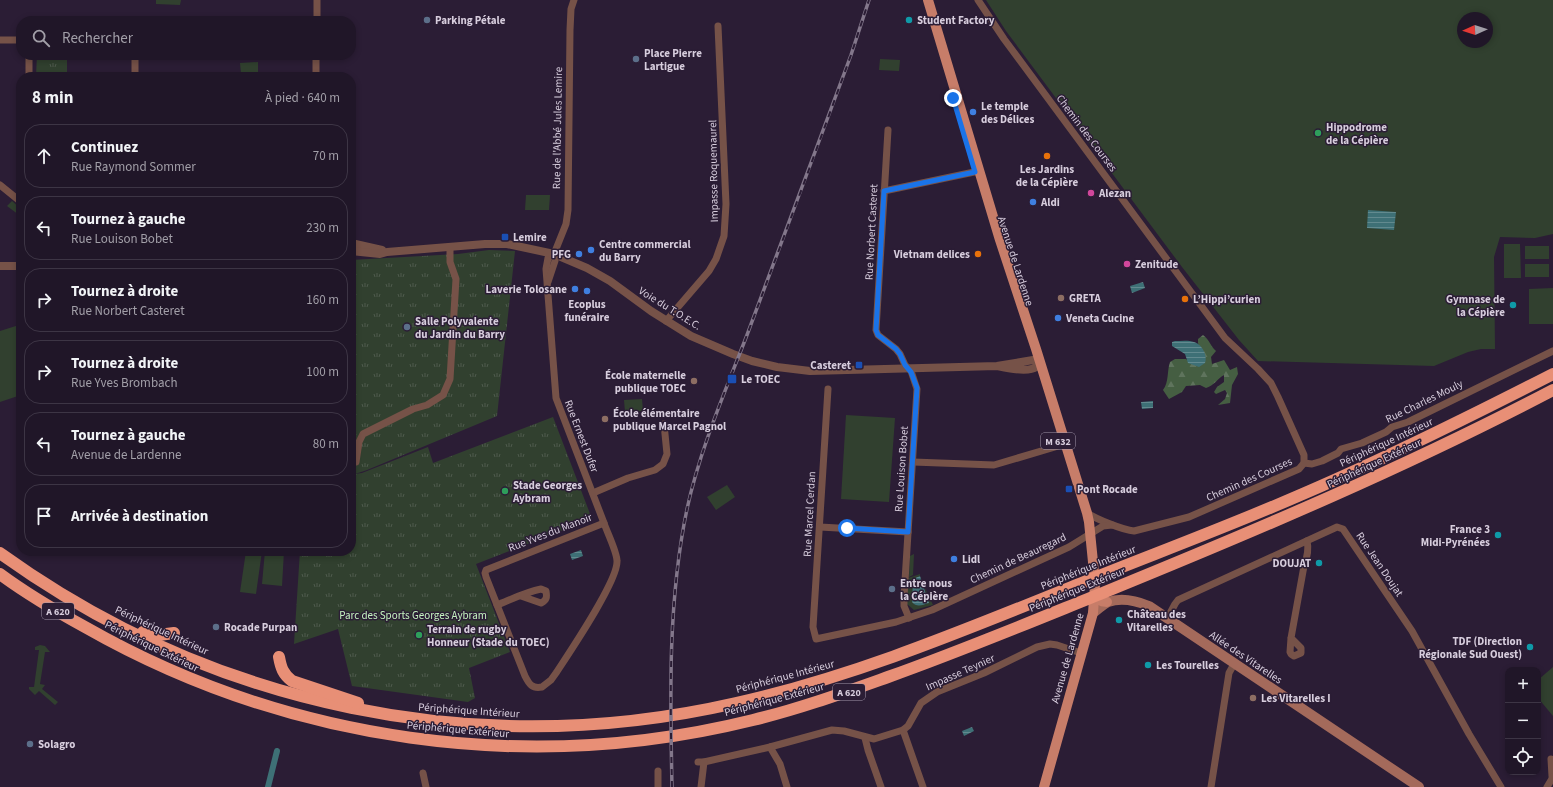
<!DOCTYPE html>
<html lang="fr">
<head>
<meta charset="utf-8">
<style>
  body { margin:0; font-family:"Source Sans 3",sans-serif; background:#2d2334; color:#f1f3f6 }
  .controls { position:absolute; right:12px; bottom:12px; display:grid; overflow:hidden; border-radius:8px; box-shadow:0 2px 6px #0003 }
  .controls button { width:36px; height:36px; display:grid; place-items:center; padding:0; border:0; border-bottom:1px solid #3d3545; background:#201628; color:#f1f3f6; font:20px sans-serif }
  .compass { position:absolute; left:1457px; top:12px; width:36px; height:36px; border-radius:50%; background:#201628; box-shadow:0 2px 6px #0003; rotate:267deg }
  .stop { position:absolute; width:12px; height:12px; margin:-9px; border:3px solid #1a73e8; border-radius:50%; background:#fff }
  .stop.end { background:#1a73e8; border-color:#fff; box-shadow:0 1px 4px #0008 }
  .list { margin:0; padding:0; list-style:none }
  h2 { display:flex; justify-content:space-between; align-items:center; height:52px; margin:0; padding:0 16px; font-size:17px }
  h2 small { font-size:13px; font-weight:400; color:#a29fa8 }
  .list li { display:grid; grid-template-columns:26px 1fr auto; gap:12px; align-items:center; box-sizing:border-box; height:64px; margin:0 8px 8px; padding:0 8px; border:1px solid #3d3545; border-radius:16px }
  .list b { display:block; font-size:15px; white-space:nowrap }
  .list p { margin:0; font-size:13px; white-space:nowrap; color:#a29fa8 }
  .list em { font-size:13px; font-style:normal; color:#a29fa8 }
  .icon { flex:none; width:22px; height:22px; fill:none; stroke:currentColor; stroke-width:2; stroke-linecap:round; stroke-linejoin:round }
  .map { position:relative; flex:none; width:1553px; height:787px; overflow:hidden }
  .search { position:absolute; background:#201628; box-shadow:0 2px 6px #0003; left:16px; top:16px; width:340px; height:44px; display:flex; align-items:center; gap:10px; box-sizing:border-box; padding:0 14px; border-radius:16px; color:#a29fa8; font-size:15px }
  .panel { position:absolute; background:#201628; box-shadow:0 2px 6px #0003; left:16px; top:72px; width:340px; height:484px; border-radius:16px }
  .map>svg:first-child { display:block }
  .grass { fill:#31402f; fill-rule:evenodd }
  .forest { fill:url(#forest-firs) }
  .park { fill:url(#park-tufts) }
  .water { fill:url(#water-rules) }
  .lines { fill:none; stroke-linecap:round; stroke-linejoin:round }
  .canal { stroke:#3e7076; stroke-width:6 }
  .minor { stroke:#765248; stroke-width:7 }
  .tertiary { stroke:#765248; stroke-width:8 }
  .secondary { stroke:#a46a5b; stroke-width:10 }
  .primary { stroke:#c77d69; stroke-width:10 }
  .motorway { stroke:#e88f76; stroke-width:12 }
  .rail-casing { stroke:#83778b; stroke-width:3.5 }
  .rail { stroke:#2b1d35; stroke-width:2; stroke-dasharray:6; stroke-linecap:butt }
  .route { stroke:#1a73e8; stroke-width:5 }
  .service-dot { fill:#5c6f8a; stroke:#2b1d35; stroke-width:1.5 }
  .culture-dot { fill:#0f9aa8; stroke:#2b1d35; stroke-width:1.5 }
  .shop-dot { fill:#3f7fe0; stroke:#2b1d35; stroke-width:1.5 }
  .leisure-dot { fill:#2e9e5b; stroke:#2b1d35; stroke-width:1.5 }
  .food-dot { fill:#e8710a; stroke:#2b1d35; stroke-width:1.5 }
  .hotel-dot { fill:#d1479c; stroke:#2b1d35; stroke-width:1.5 }
  .transit-dot { fill:#1a4fb4; stroke:#2b1d35; stroke-width:1.5 }
  .education-dot { fill:#8d6e63; stroke:#2b1d35; stroke-width:1.5 }
  .labels { text-anchor:middle; stroke-width:3; stroke-linejoin:round; paint-order:stroke }
  .shield { fill:#2b1d35; stroke:#a398ab; stroke-width:1 }
  .shield-label { font-size:10px; font-weight:bold; fill:#d7cddd }
  .poi-label { font-size:11px; font-weight:bold; fill:#d7cddd; stroke:#2b1d35; text-anchor:start }
  .street-label { font-size:11px; fill:#d7cddd; stroke:#2b1d35 }
  .park-label { font-size:11px; fill:#c4f3bf; stroke:#2b1d35 }
</style>
</head>
<body>
<div class="map">
<svg width="1553" height="787" viewBox="0 0 1553 787">
  <defs>
    <pattern id="forest-firs" width="22" height="20" patternUnits="userSpaceOnUse"><rect width="22" height="20" fill="#455e42"/><path d="M5 1l3.5 6h-7zM16 11l3.5 6h-7z" fill="#5f745d"/></pattern>
    <pattern id="park-tufts" width="24" height="20" patternUnits="userSpaceOnUse"><rect width="24" height="20" fill="#31402f"/><path d="M3 7l-1-3M5 7V3M7 7l1-3M15 17l-1-3M17 17v-4M19 17l1-3" fill="none" stroke="#4e5a4d"/></pattern>
    <pattern id="water-rules" width="6" height="5" patternUnits="userSpaceOnUse"><rect width="6" height="5" fill="#3e7076"/><path d="M0 2.5h6" fill="none" stroke="#628a8f"/></pattern>
  </defs>
  <rect width="100%" height="100%" fill="#2b1d35"/>
  <g class="grass">
    <polygon points="156,0 181,0 180,5 156,4"/>
    <path d="M986 0H1553V234L1535 238 1500 237 1494 257 1495 349H1481L1468 352 1434 366 1258 361 1239 340 1182 267 1006 31ZM1463 18H1487V42H1463Z"/>
    <polygon points="880,59 900,60 899,71 879,70"/>
    <polygon points="258,62 258,74 241,74 240,63"/>
    <polygon points="526,195 550,195 549,210 525,210"/>
    <polygon points="12,201 19,207 19,215 7,206"/>
    <polygon points="1504,244 1520,244 1521,278 1504,278"/>
    <rect x="1525" y="246" width="24" height="13"/>
    <rect x="1525" y="264" width="24" height="13"/>
    <polygon points="1553,288 1553,324 1529,324 1529,289"/>
    <polygon points="19,325 21,331 21,395 0,402 0,331"/>
    <polygon points="642,399 643,411 625,412 624,400"/>
    <polygon points="846,415 895,418 889,502 841,499"/>
    <polygon points="727,485 735,497 716,510 707,497"/>
    <polygon points="246,551 262,551 256,594 240,592"/>
    <polygon points="265,551 284,551 282,586 262,584"/>
    <polygon points="914,554 913,575 909,577 910,556"/>
    <polygon points="920,574 920,576 913,579 929,603 924,586 933,605 914,610 907,604 908,578"/>
    <polygon points="40,645 45,646 50,652 45,652 40,684 45,685 42,689 58,702 55,705 39,691 35,695 29,689 29,687 34,687 39,650 35,650 35,647"/>
    <polygon points="1553,667 1553,716 1538,698 1538,680"/>
  </g>
  <path class="forest" d="M1203 335C1210 340 1210 346 1216 351L1211 357 1212 364 1224 360 1230 370 1237 367 1238 374 1232 385 1230 403 1218 405 1225 399 1227 393 1225 390 1216 394 1214 392 1217 387 1224 382V375C1217 379 1215 385 1206 388L1200 385 1186 386 1182 392 1169 399 1163 390C1169 383 1167 370 1170 362L1175 359H1186V360L1199 346 1198 343V339Z"/>
  <g class="park">
    <polygon points="37,55 67,55 67,77 36,77"/>
    <polygon points="489,250 515,251 497,416 367,470 355,474 362,473 428,447 433,463 553,417 592,519 476,564 510,652 469,668 475,698 468,702 352,686 338,629 294,644 300,551 351,551 351,260 458,254"/>
  </g>
  <g class="water">
    <polygon points="1368,210 1396,212 1394,230 1367,228"/>
    <polygon points="1143,282 1145,288 1132,293 1130,286"/>
    <path d="M1175 341C1181 341 1189 340 1194 342 1202 344 1208 356 1205 363L1199 367 1188 363 1185 354 1172 346V342Z"/>
    <polygon points="1153,401 1153,408 1142,409 1141,402"/>
    <polygon points="581,550 583,556 572,560 570,554"/>
    <path d="M920 576 929 603C922 605 917 608 912 602L913 579Z"/>
    <polygon points="972,727 974,731 964,736 962,731"/>
  </g>
  <g class="lines">
    <polyline class="canal" points="268,787 277,751"/>
    <g class="minor">
      <path d="M978 0 1004 39 1225 338 1258 369 1271 383 1278 397 1304 455V463L1299 469 1189 517 1134 531C1123 530 1096 519 1087 513"/>
      <polyline points="317,21 317,0"/>
      <polyline points="0,40 21,40"/>
      <polyline points="29,77 29,55"/>
      <polyline points="135,77 135,55"/>
      <polyline points="316,77 316,55"/>
      <polyline points="888,130 876,330 878,335 896,349 900,354 905,365 911,371 917,389 904,597 904,606 909,618"/>
      <polyline points="0,185 21,202"/>
      <polyline points="884,191 979,171"/>
      <polyline points="554,254 548,258 546,269 556,398 604,523"/>
      <polyline points="548,282 555,261 554,254 566,224 568,210 570,30 571,9 574,0"/>
      <polyline points="666,321 709,271 716,259 724,236 726,204 718,26"/>
      <polyline points="828,389 813,627 816,639 896,622 932,610 1069,547 1103,526 1112,525"/>
      <polyline points="356,462 359,442 363,434 413,409 427,405 443,395 450,379 456,279 450,262 450,247"/>
      <polyline points="913,462 994,465 1065,444"/>
      <polyline points="1304,463 1312,464 1322,461 1338,453 1341,449 1362,443 1386,432 1392,427 1408,422 1553,351"/>
      <polyline points="593,493 628,478 655,470 663,464 667,454 664,424"/>
      <path d="M604 523C607 532 617 552 617 561 618 581 569 653 556 673L551 680 542 687C532 689 529 684 525 676L486 577 485 573 486 570Z"/>
      <polyline points="820,527 908,532"/>
      <path d="M497 605C512 599 526 592 541 589L546 591C547 597 547 600 541 603L521 596"/>
      <polyline points="1167,619 1175,604 1178,600 1337,527 1343,529 1412,631 1469,734 1501,787"/>
      <path d="M1291 638 1301 648V653L1294 656 1291 654 1290 652 1291 638 1304 566C1307 558 1309 549 1307 541"/>
      <polyline points="903,730 923,787"/>
      <polyline points="865,738 868,750 881,787"/>
      <polyline points="770,747 780,764 787,787"/>
      <polyline points="1551,759 1552,776"/>
      <polyline points="698,762 704,762 770,747 832,730 844,731 874,739 903,730 908,726 921,703 937,692 984,673 1037,647 1050,644 1057,645 1081,653"/>
      <polyline points="658,771 658,787"/>
      <polyline points="423,773 426,787"/>
      <polyline points="701,787 704,762"/>
      <polyline points="1211,787 1229,673 1234,664"/>
      <polyline points="1547,787 1553,777"/>
    </g>
    <g class="tertiary">
      <polyline points="351,243 382,250"/>
      <path d="M351 251 380 254 387 252 485 244H507L554 254 587 268 610 281 651 311 691 336 733 354 752 361 777 367 810 371 997 366 1033 360 1040 362C1038 364 1038 366 1036 367 1028 373 1006 368 997 366"/>
      <polyline points="0,266 21,266"/>
    </g>
    <path class="secondary" d="M1093 613C1098 610 1103 604 1108 602 1122 597 1137 601 1149 606L1419 787"/>
    <g class="primary">
      <polyline points="928,0 1000,240 1036,349 1087,513 1089,522 1093,562 1095,585 1093,613 1044,787"/>
      <path d="M1095 595C1097 601 1101 602 1107 602"/>
    </g>
    <g class="motorway">
      <path d="M0 553C214 707 478 762 736 703 858 676 974 626 1089 580 1159 552 1229 526 1298 496 1385 459 1469 417 1553 374"/>
      <path d="M0 574C27 594 56 611 85 627 287 742 527 776 753 720 799 709 843 693 888 677 961 651 1033 621 1105 592 1257 530 1408 466 1553 390"/>
      <polyline points="143,632 159,635 174,633"/>
      <path d="M279 657C281 668 283 674 292 681L358 703"/>
    </g>
    <g class="rail-casing">
      <path id="rail" d="M672 787C670 694 668 600 687 509 700 449 725 392 747 335 782 242 817 149 851 55L869 0"/>
    </g>
    <use href="#rail" class="rail"/>
  </g>
  <g class="lines">
    <polyline class="route" points="847,528 908,532 917,388 911,372 905,365 900,354 896,349 878,335 876,330 884,191 975,172 953,98"/>
  </g>
  <g class="service-dot">
    <circle cx="427" cy="20" r="4"/>
    <circle cx="636" cy="59" r="4"/>
    <circle cx="407" cy="327" r="4"/>
    <circle cx="892" cy="589" r="4"/>
    <circle cx="216" cy="627" r="4"/>
    <circle cx="30" cy="744" r="4"/>
  </g>
  <g class="culture-dot">
    <circle cx="909" cy="20" r="4"/>
    <circle cx="1513" cy="305" r="4"/>
    <circle cx="1498" cy="535" r="4"/>
    <circle cx="1319" cy="563" r="4"/>
    <circle cx="1119" cy="620" r="4"/>
    <circle cx="1530" cy="647" r="4"/>
    <circle cx="1148" cy="665" r="4"/>
  </g>
  <g class="shop-dot">
    <circle cx="973" cy="112" r="4"/>
    <circle cx="1033" cy="202" r="4"/>
    <circle cx="591" cy="250" r="4"/>
    <circle cx="579" cy="254" r="4"/>
    <circle cx="575" cy="289" r="4"/>
    <circle cx="587" cy="291" r="4"/>
    <circle cx="1058" cy="318" r="4"/>
    <circle cx="954" cy="559" r="4"/>
  </g>
  <g class="leisure-dot">
    <circle cx="1318" cy="133" r="4"/>
    <circle cx="505" cy="491" r="4"/>
    <circle cx="419" cy="635" r="4"/>
  </g>
  <g class="food-dot">
    <circle cx="1047" cy="156" r="4"/>
    <circle cx="978" cy="254" r="4"/>
    <circle cx="1185" cy="299" r="4"/>
  </g>
  <g class="hotel-dot">
    <circle cx="1091" cy="193" r="4"/>
    <circle cx="1127" cy="264" r="4"/>
  </g>
  <g class="transit-dot">
    <rect x="501" y="233" width="8" height="8" rx="2"/>
    <rect x="855" y="361" width="8" height="8" rx="2"/>
    <rect x="727" y="374" width="10" height="10" rx="2"/>
    <rect x="1065" y="485" width="8" height="8" rx="2"/>
  </g>
  <g class="education-dot">
    <circle cx="1061" cy="298" r="4"/>
    <circle cx="694" cy="381" r="4"/>
    <circle cx="605" cy="419" r="4"/>
    <circle cx="1253" cy="698" r="4"/>
  </g>
  <g class="labels">
    <g class="shield">
      <rect x="1041" y="433" width="34" height="16" rx="3"/>
      <rect x="42" y="603" width="32" height="16" rx="3"/>
      <rect x="833" y="684" width="32" height="16" rx="3"/>
    </g>
    <g class="shield-label">
      <text x="1058" y="445">M 632</text>
      <text x="58" y="615">A 620</text>
      <text x="849" y="696">A 620</text>
    </g>
    <g class="poi-label">
      <text x="435" y="24">Parking Pétale</text>
      <text x="917" y="24">Student Factory</text>
      <text x="644" y="57">Place Pierre<tspan x="644" dy="13">Lartigue</tspan></text>
      <text x="981" y="110">Le temple<tspan x="981" dy="13">des Délices</tspan></text>
      <text x="1326" y="131">Hippodrome<tspan x="1326" dy="13">de la Cépière</tspan></text>
      <text x="1047" y="173" text-anchor="middle">Les Jardins<tspan x="1047" dy="13">de la Cépière</tspan></text>
      <text x="1099" y="197">Alezan</text>
      <text x="1041" y="206">Aldi</text>
      <text x="513" y="241">Lemire</text>
      <text x="599" y="248">Centre commercial<tspan x="599" dy="13">du Barry</tspan></text>
      <text x="571" y="258" text-anchor="end">PFG</text>
      <text x="970" y="258" text-anchor="end">Vietnam delices</text>
      <text x="1135" y="268">Zenitude</text>
      <text x="567" y="293" text-anchor="end">Laverie Tolosane</text>
      <text x="1069" y="302">GRETA</text>
      <text x="1193" y="303">L’Hippi’curien</text>
      <text x="1505" y="303" text-anchor="end">Gymnase de<tspan x="1505" dy="13">la Cépière</tspan></text>
      <text x="587" y="308" text-anchor="middle">Ecoplus<tspan x="587" dy="13">funéraire</tspan></text>
      <text x="1066" y="322">Veneta Cucine</text>
      <text x="415" y="325">Salle Polyvalente<tspan x="415" dy="13">du Jardin du Barry</tspan></text>
      <text x="851" y="369" text-anchor="end">Casteret</text>
      <text x="686" y="379" text-anchor="end">École maternelle<tspan x="686" dy="13">publique TOEC</tspan></text>
      <text x="741" y="383">Le TOEC</text>
      <text x="613" y="417">École élémentaire<tspan x="613" dy="13">publique Marcel Pagnol</tspan></text>
      <text x="513" y="489">Stade Georges<tspan x="513" dy="13">Aybram</tspan></text>
      <text x="1077" y="493">Pont Rocade</text>
      <text x="1490" y="533" text-anchor="end">France 3<tspan x="1490" dy="13">Midi-Pyrénées</tspan></text>
      <text x="962" y="563">Lidl</text>
      <text x="1311" y="567" text-anchor="end">DOUJAT</text>
      <text x="900" y="587">Entre nous<tspan x="900" dy="13">la Cépière</tspan></text>
      <text x="1127" y="618">Château des<tspan x="1127" dy="13">Vitarelles</tspan></text>
      <text x="224" y="631">Rocade Purpan</text>
      <text x="427" y="633">Terrain de rugby<tspan x="427" dy="13">Honneur (Stade du TOEC)</tspan></text>
      <text x="1522" y="645" text-anchor="end">TDF (Direction<tspan x="1522" dy="13">Régionale Sud Ouest)</tspan></text>
      <text x="1156" y="669">Les Tourelles</text>
      <text x="1261" y="702">Les Vitarelles I</text>
      <text x="38" y="748">Solagro</text>
    </g>
    <g class="street-label">
      <text transform="translate(557 128) rotate(-89)" y="4">Rue de l'Abbé Jules Lemire</text>
      <text transform="translate(1087 133) rotate(53)" y="4">Chemin des Courses</text>
      <text transform="translate(713 171) rotate(-91)" y="4">Impasse Roquemaurel</text>
      <text transform="translate(871 232) rotate(-87)" y="4">Rue Norbert Casteret</text>
      <text transform="translate(1016 261) rotate(72)" y="4">Avenue de Lardenne</text>
      <text transform="translate(670 308) rotate(32)" y="4">Voie du T.O.E.C.</text>
      <text transform="translate(1424 401) rotate(-26)" y="4">Rue Charles Mouly</text>
      <text transform="translate(582 436) rotate(69)" y="4">Rue Ernest Dufer</text>
      <text transform="translate(1386 442) rotate(-25)" y="4">Périphérique Intérieur</text>
      <text transform="translate(1374 463) rotate(-25)" y="4">Périphérique Extérieur</text>
      <text transform="translate(901 469) rotate(-86)" y="4">Rue Louison Bobet</text>
      <text transform="translate(1249 479) rotate(-24)" y="4">Chemin des Courses</text>
      <text transform="translate(809 514) rotate(-87)" y="4">Rue Marcel Cerdan</text>
      <text transform="translate(550 532) rotate(-21)" y="4">Rue Yves du Manoir</text>
      <text transform="translate(1018 558) rotate(-25)" y="4">Chemin de Beauregard</text>
      <text transform="translate(1380 564) rotate(56)" y="4">Rue Jean Doujat</text>
      <text transform="translate(1088 567) rotate(-22)" y="4">Périphérique Intérieur</text>
      <text transform="translate(1077 589) rotate(-22)" y="4">Périphérique Extérieur</text>
      <text transform="translate(162 630) rotate(25)" y="4">Périphérique Intérieur</text>
      <text transform="translate(152 646) rotate(26)" y="4">Périphérique Extérieur</text>
      <text transform="translate(1246 657) rotate(34)" y="4">Allée des Vitarelles</text>
      <text transform="translate(1067 658) rotate(-74)" y="4">Avenue de Lardenne</text>
      <text transform="translate(960 672) rotate(-24)" y="4">Impasse Teynier</text>
      <text transform="translate(785 676) rotate(-15)" y="4">Périphérique Intérieur</text>
      <text transform="translate(774 699) rotate(-15)" y="4">Périphérique Extérieur</text>
      <text transform="translate(469 710) rotate(4)" y="4">Périphérique Intérieur</text>
      <text transform="translate(458 729) rotate(5)" y="4">Périphérique Extérieur</text>
    </g>
    <g class="park-label">
      <text x="413" y="619">Parc des Sports Georges Aybram</text>
    </g>
  </g>
</svg>
<div class="controls">
<button>+</button>
<button>−</button>
<button><svg class="icon" aria-label="locate" viewBox="0 0 24 24"><circle cx="12" cy="12" r="6"/><path d="M12 2v4M12 18v4M2 12h4M18 12h4"/></svg></button>
</div>
<svg class="compass" viewBox="-18 -18 36 36"><path d="M0-13l5 13h-10z" fill="#e53935"/><path d="M0 13l5-13h-10z" fill="#a29fa8"/></svg>
<div class="stop" style="left:847px;top:528px"></div>
<div class="stop end" style="left:953px;top:98px"></div>
<div class="search"><svg class="icon" aria-label="search" viewBox="0 0 24 24"><circle cx="10" cy="10" r="6"/><path d="M15 15l6 6"/></svg>Rechercher</div>
<section class="panel">
<h2>8 min<small>À pied · 640 m</small></h2>
<ul class="list">
<li><svg class="icon" aria-label="ahead" viewBox="0 0 24 24"><path d="M12 20V5M6 11l6-6 6 6"/></svg><div><b>Continuez</b><p>Rue Raymond Sommer</p></div><em>70 m</em></li>
<li><svg class="icon" aria-label="left" viewBox="0 0 24 24"><path d="M17 20v-9H6M10 6l-5 5 5 5"/></svg><div><b>Tournez à gauche</b><p>Rue Louison Bobet</p></div><em>230 m</em></li>
<li><svg class="icon" aria-label="right" viewBox="0 0 24 24"><path d="M7 20v-9h11M14 6l5 5-5 5"/></svg><div><b>Tournez à droite</b><p>Rue Norbert Casteret</p></div><em>160 m</em></li>
<li><svg class="icon" aria-label="right" viewBox="0 0 24 24"><path d="M7 20v-9h11M14 6l5 5-5 5"/></svg><div><b>Tournez à droite</b><p>Rue Yves Brombach</p></div><em>100 m</em></li>
<li><svg class="icon" aria-label="left" viewBox="0 0 24 24"><path d="M17 20v-9H6M10 6l-5 5 5 5"/></svg><div><b>Tournez à gauche</b><p>Avenue de Lardenne</p></div><em>80 m</em></li>
<li><svg class="icon" aria-label="arrive" viewBox="0 0 24 24"><path d="M6 21V4h12l-3 4 3 4H6"/></svg><div><b>Arrivée à destination</b></div></li>
</ul>
</section>
</div>
</body>
</html>
